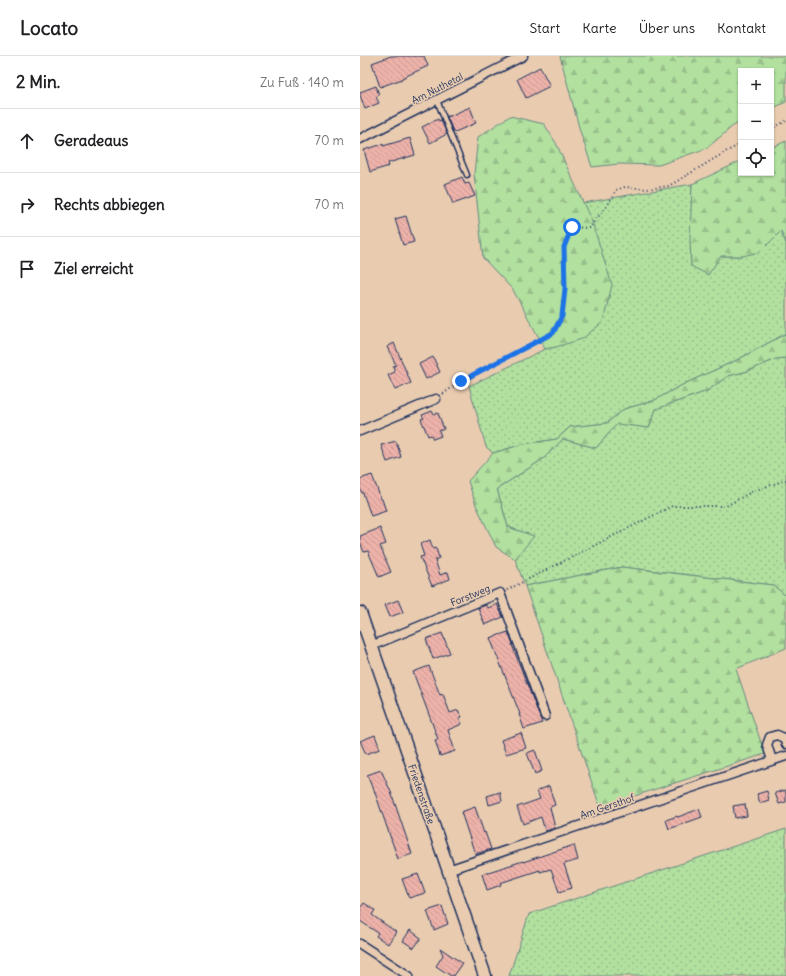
<!DOCTYPE html>
<html lang="de">
<head>
<meta charset="utf-8">
<style>
  body { margin:0; font-family:Delius,sans-serif; background:#f2f2f2; color:#202124 }
  .controls { position:absolute; right:12px; top:12px; display:grid; overflow:hidden; border-radius:0px; box-shadow:0 1px 3px #0004 }
  .controls button { width:36px; height:36px; display:grid; place-items:center; padding:0; border:0; border-bottom:1px solid #e0e0e0; background:#fff; color:#202124; font:20px sans-serif }
  .stop { position:absolute; width:12px; height:12px; margin:-9px; border:3px solid #1a73e8; border-radius:50%; background:#fff }
  .stop.end { background:#1a73e8; border-color:#fff; box-shadow:0 1px 4px #0008 }
  .list { margin:0; padding:0; list-style:none }
  h2 { display:flex; justify-content:space-between; align-items:center; height:52px; margin:0; padding:0 16px; font-size:17px }
  h2 small { font-size:13px; font-weight:400; color:#757577 }
  .list li { display:grid; grid-template-columns:26px 1fr auto; gap:12px; align-items:center; box-sizing:border-box; height:64px; padding:0 16px; border-top:1px solid #e0e0e0 }
  .list b { display:block; font-size:15px; white-space:nowrap }
  .list em { font-size:13px; font-style:normal; color:#757577 }
  .icon { flex:none; width:22px; height:22px; fill:none; stroke:currentColor; stroke-width:2; stroke-linecap:round; stroke-linejoin:round }
  .map { position:relative; flex:none; width:426px; height:920px; overflow:hidden }
  header { display:flex; align-items:center; gap:24px; box-sizing:border-box; height:56px; padding:0 20px; background:#fff; border-bottom:1px solid #e0e0e0 }
  header strong { font-size:19px }
  nav { display:flex; gap:22px; margin-inline-start:auto; font-size:14px }
  main { display:flex }
  aside { flex:1; background:#fff }
  .map>svg:first-child { display:block }
  .grass { fill:url(#grass-dots); stroke:#66887e }
  .forest { fill:url(#forest-firs); stroke:#66887e }
  .building { fill:url(#building-back-hatch); stroke:#1b2f5e }
  .lines { fill:none; stroke-linecap:round; stroke-linejoin:round }
  .lane-casing { stroke:#1b2f5e; stroke-width:7 }
  .street-casing { stroke:#1b2f5e; stroke-width:11 }
  .secondary-casing { stroke:#1b2f5e; stroke-width:15 }
  .path { stroke:#1b2f5e; stroke-width:2; stroke-dasharray:1 3; stroke-linecap:butt }
  .lane { stroke:#e9ccb0; stroke-width:4 }
  .street { stroke:#e9ccb0; stroke-width:8 }
  .secondary { stroke:#e9ccb0; stroke-width:12 }
  .route { stroke:#1a73e8; stroke-width:5 }
  .labels { text-anchor:middle; stroke-width:3.5; stroke-linejoin:round; paint-order:stroke }
  .street-label { font-size:10px; fill:#1b2f5e; stroke:#e9ccb0 }
</style>
</head>
<body>
<header>
<strong>Locato</strong>
<nav><a>Start</a><a>Karte</a><a>Über uns</a><a>Kontakt</a></nav>
</header>
<main>
<aside>
<h2>2 Min.<small>Zu Fuß · 140 m</small></h2>
<ul class="list">
<li><svg class="icon" aria-label="ahead" viewBox="0 0 24 24"><path d="M12 20V5M6 11l6-6 6 6"/></svg><div><b>Geradeaus</b></div><em>70 m</em></li>
<li><svg class="icon" aria-label="right" viewBox="0 0 24 24"><path d="M7 20v-9h11M14 6l5 5-5 5"/></svg><div><b>Rechts abbiegen</b></div><em>70 m</em></li>
<li><svg class="icon" aria-label="arrive" viewBox="0 0 24 24"><path d="M6 21V4h12l-3 4 3 4H6"/></svg><div><b>Ziel erreicht</b></div></li>
</ul>
</aside>
<div class="map">
<svg width="426" height="920" viewBox="0 0 426 920">
  <defs>
    <pattern id="grass-dots" width="8" height="8" patternUnits="userSpaceOnUse"><rect width="8" height="8" fill="#b2e09f"/><path d="M2 2h.1M6 6h.1" fill="none" stroke="#98c08b" stroke-width="1.8" stroke-linecap="round"/></pattern>
    <pattern id="forest-firs" width="22" height="20" patternUnits="userSpaceOnUse"><rect width="22" height="20" fill="#b2e09f"/><path d="M5 1l3.5 6h-7zM16 11l3.5 6h-7z" fill="#98c08b"/></pattern>
    <pattern id="building-back-hatch" width="6" height="6" patternUnits="userSpaceOnUse"><rect width="6" height="6" fill="#edb2a9"/><path d="M-1 5l2 2M0 0l6 6M5-1l2 2" fill="none" stroke="#cb9994"/></pattern>
  </defs>
  <rect width="100%" height="100%" fill="#e9ccb0"/>
  <filter id="ink" filterUnits="userSpaceOnUse"><feTurbulence type="fractalNoise" baseFrequency=".025" numOctaves="2"/><feDisplacementMap in="SourceGraphic" scale="8" xChannelSelector="R" yChannelSelector="G"/><feConvolveMatrix kernelMatrix="1 2 1 2 8 2 1 2 1" color-interpolation-filters="sRGB"/></filter>
  <g filter="url(#ink)">
    <g class="grass">
      <polygon points="332,128 331,210 361,200 382,200 421,175 426,187 426,278 423,279 379,303 324,328 293,345 264,353 247,367 210,371 197,383 164,388 133,397 126,391 109,330 185,293 196,291 232,166 223,147"/>
      <polygon points="426,302 426,540 413,529 262,511 165,530 155,503 173,480 148,471 137,433 183,403 203,383 236,392 257,367 289,372 296,353 347,335 368,320 388,315 416,303"/>
      <polygon points="426,773 426,920 149,920 169,858"/>
    </g>
    <g class="forest">
      <polygon points="200,0 426,0 426,46 411,53 411,15 381,15 381,66 373,70 347,92 299,109 259,108 232,111 220,75"/>
      <polygon points="150,60 184,68 196,87 232,166 252,229 243,266 222,283 196,291 185,293 153,234 123,202 114,118 118,81"/>
      <polygon points="426,85 426,187 421,175 400,196 382,200 361,200 348,219 331,210 330,183 332,128 381,105 381,117 411,117 411,92"/>
      <polygon points="426,278 426,302 416,303 388,315 368,320 347,335 296,353 289,372 257,368 236,392 203,383 183,403 137,433 148,471 174,480 155,503 136,491 116,449 108,425 133,397 164,388 197,383 210,371 247,367 264,353 293,345 324,328 379,303 423,279"/>
      <polygon points="262,511 413,529 426,540 426,592 376,613 405,698 240,751 165,530"/>
    </g>
    <g class="building">
      <polygon points="31,0 64,0 68,10 42,22 42,23 20,31 12,7"/>
      <polygon points="180,11 190,30 166,42 157,23"/>
      <polygon points="16,30 19,39 16,41 19,47 5,53 0,39 0,36"/>
      <polygon points="110,51 116,67 95,76 94,75 93,75 87,61"/>
      <polygon points="78,63 79,65 81,64 87,78 70,87 62,71"/>
      <polygon points="50,82 55,99 28,107 29,110 10,116 4,94 23,88 23,90"/>
      <polygon points="102,121 105,128 109,127 115,140 93,148 85,128"/>
      <polygon points="46,160 54,186 43,189 35,163"/>
      <polygon points="34,287 51,327 35,334 28,319 35,316 33,310 36,309 27,291"/>
      <polygon points="73,301 80,316 66,323 59,308"/>
      <polygon points="72,355 74,358 78,357 84,373 79,375 81,380 73,383 71,379 68,380 61,363 64,362 62,359"/>
      <polygon points="36,385 41,401 27,406 21,389"/>
      <polygon points="12,419 21,443 22,443 26,455 11,460 3,437 2,437 0,433 0,423"/>
      <polygon points="20,472 26,488 20,490 31,516 19,521 8,495 4,496 0,486 0,480"/>
      <polygon points="70,484 73,493 76,492 79,502 75,504 80,519 88,516 90,523 72,530 60,501 64,500 60,488"/>
      <polygon points="38,544 43,556 30,561 25,549"/>
      <polygon points="137,548 143,561 125,569 118,552 126,549 128,552"/>
      <polygon points="148,576 153,588 152,589 182,667 164,673 159,658 160,658 130,582"/>
      <polygon points="82,577 90,597 73,603 66,583"/>
      <polygon points="69,610 80,639 83,638 90,657 98,654 102,661 99,662 102,668 88,674 95,695 80,700 75,684 78,683 53,616"/>
      <polygon points="161,677 166,692 146,698 141,684"/>
      <polygon points="15,679 20,693 6,698 0,685"/>
      <polygon points="175,694 182,715 175,718 167,697"/>
      <polygon points="21,714 31,736 52,798 38,803 13,731 12,731 7,719"/>
      <polygon points="189,730 195,749 190,751 195,772 185,775 181,761 163,768 157,751 180,743 177,735"/>
      <polygon points="426,734 426,746 419,748 415,737"/>
      <polygon points="407,735 409,744 400,747 397,738"/>
      <polygon points="140,736 142,745 129,749 127,740"/>
      <polygon points="385,748 387,760 375,762 373,750"/>
      <polygon points="115,751 124,777 125,776 131,793 115,798 101,756"/>
      <polygon points="339,753 342,761 309,773 306,764 317,760 318,761"/>
      <polygon points="214,789 218,804 204,808 212,832 199,836 191,813 180,816 180,814 140,827 141,829 127,834 122,818 163,805 163,806"/>
      <polygon points="58,818 65,837 49,842 42,823"/>
      <polygon points="4,847 15,854 12,859 36,876 28,888 16,880 18,877 0,865 0,852"/>
      <polygon points="82,850 88,868 74,874 67,855"/>
      <polygon points="50,874 61,882 54,892 43,885"/>
      <polygon points="80,892 102,907 93,920 91,920 76,910 83,899"/>
    </g>
    <g class="lines">
      <g class="lane-casing">
        <polyline id="lane" points="77,44 87,70 107,119"/>
      </g>
      <g class="street-casing">
        <g id="street">
          <polyline points="0,83 163,0"/>
          <polyline points="0,375 76,343"/>
          <polyline points="11,590 140,537 185,660"/>
          <polyline points="412,704 407,689 410,681 417,679 424,682 426,688"/>
          <polyline points="88,814 426,700"/>
          <polyline points="0,888 49,920"/>
        </g>
      </g>
      <g class="secondary-casing">
        <polyline id="secondary" points="0,557 125,920"/>
      </g>
      <g class="path">
        <polyline points="411,73 426,65"/>
        <polyline points="83,338 101,325 193,277 202,260 205,233 204,191 212,171 229,172 247,150 256,134 265,131 287,133 309,130 367,95 381,88"/>
        <polyline points="147,534 312,450 366,450 393,435 426,424"/>
      </g>
      <use href="#lane" class="lane"/>
      <use href="#street" class="street"/>
      <use href="#secondary" class="secondary"/>
    </g>
  </g>
  <g class="lines" filter="url(#ink)">
    <polyline class="route" points="101,325 193,277 202,260 205,233 204,191 212,171"/>
  </g>
  <g class="labels">
    <g class="street-label">
      <text transform="translate(77 32) rotate(-27)" y="4">Am Nuthetal</text>
      <text transform="translate(110 539) rotate(-22)" y="4">Forstweg</text>
      <text transform="translate(62 738) rotate(71)" y="4">Friedenstraße</text>
      <text transform="translate(247 750) rotate(-19)" y="4">Am Gersthof</text>
    </g>
  </g>
</svg>
<div class="controls">
<button>+</button>
<button>−</button>
<button><svg class="icon" aria-label="locate" viewBox="0 0 24 24"><circle cx="12" cy="12" r="6"/><path d="M12 2v4M12 18v4M2 12h4M18 12h4"/></svg></button>
</div>
<div class="stop" style="left:212px;top:171px"></div>
<div class="stop end" style="left:101px;top:325px"></div>
</div>
</main>
</body>
</html>
